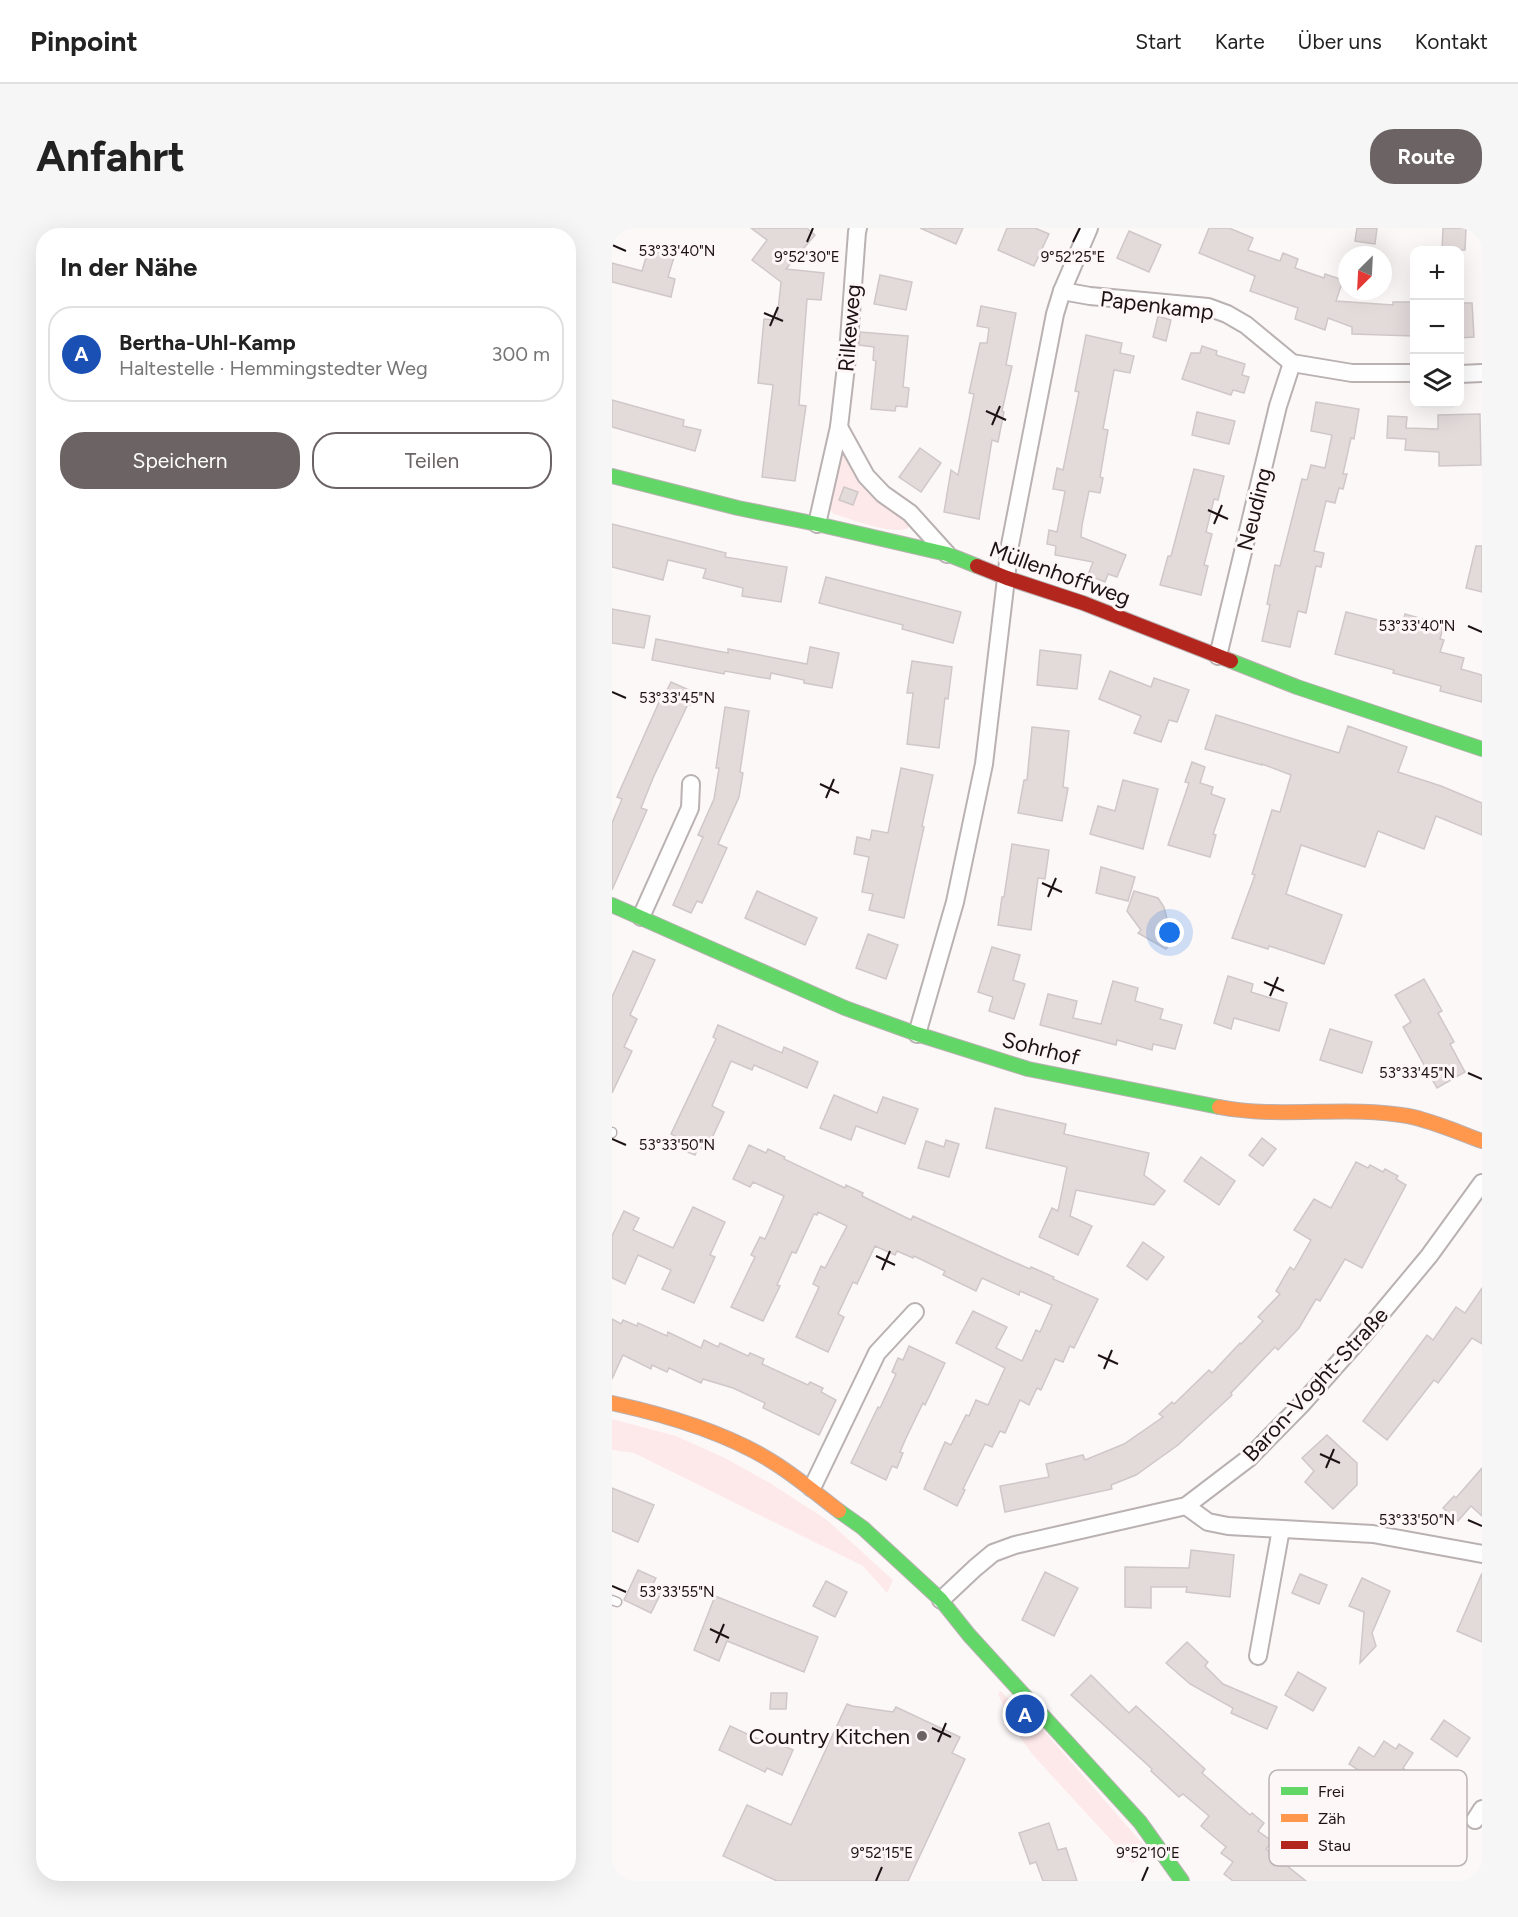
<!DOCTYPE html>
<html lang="de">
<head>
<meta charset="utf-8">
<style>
  body { margin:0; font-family:Figtree,sans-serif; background:#f6f6f6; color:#222 }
  .controls { position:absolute; right:18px; top:18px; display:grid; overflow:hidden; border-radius:12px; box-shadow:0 6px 24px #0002 }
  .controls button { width:54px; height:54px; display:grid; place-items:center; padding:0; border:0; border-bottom:2px solid #e0e0e0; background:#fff; color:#222; font:30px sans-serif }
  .compass { position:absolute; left:726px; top:18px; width:54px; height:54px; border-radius:50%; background:#fff; box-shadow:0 6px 24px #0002; rotate:204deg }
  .you { position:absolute; left:558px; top:705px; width:21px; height:21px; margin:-15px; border:4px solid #fff; border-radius:50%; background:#1a73e8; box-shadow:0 0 0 9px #1a73e833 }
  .badge { display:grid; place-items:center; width:39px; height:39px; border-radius:50%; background:#6c6364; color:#fff; font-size:20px; font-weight:700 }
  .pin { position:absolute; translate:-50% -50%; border:3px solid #fff; box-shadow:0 2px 6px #0006 }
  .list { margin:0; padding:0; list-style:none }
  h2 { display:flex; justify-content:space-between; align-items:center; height:78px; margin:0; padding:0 24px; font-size:26px }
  h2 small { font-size:20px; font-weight:400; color:#767676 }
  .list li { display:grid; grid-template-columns:39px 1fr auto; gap:18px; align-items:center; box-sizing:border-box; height:96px; margin:0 12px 12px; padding:0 12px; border:2px solid #e0e0e0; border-radius:24px }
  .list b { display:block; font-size:22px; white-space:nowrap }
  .list p { margin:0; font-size:20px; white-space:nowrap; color:#767676 }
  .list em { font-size:20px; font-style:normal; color:#767676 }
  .actions { display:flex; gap:12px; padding:18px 24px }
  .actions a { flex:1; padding:14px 0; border:2px solid #6c6364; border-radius:24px; text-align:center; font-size:21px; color:#6c6364 }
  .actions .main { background:#6c6364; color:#fff }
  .icon { flex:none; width:33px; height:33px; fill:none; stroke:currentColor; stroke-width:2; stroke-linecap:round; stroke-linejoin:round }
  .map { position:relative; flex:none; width:870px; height:1653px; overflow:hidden; border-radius:24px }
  header { display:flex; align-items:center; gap:36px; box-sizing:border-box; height:84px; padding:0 30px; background:#fff; border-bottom:2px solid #e0e0e0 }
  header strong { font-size:28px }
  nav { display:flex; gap:33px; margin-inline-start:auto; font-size:21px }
  .intro { display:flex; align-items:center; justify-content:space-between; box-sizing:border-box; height:144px; padding:0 36px }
  h1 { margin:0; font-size:42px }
  .button { padding:15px 27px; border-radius:24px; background:#6c6364; color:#fff; font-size:21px; font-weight:700 }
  main { display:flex; gap:36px; padding:0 36px }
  aside { flex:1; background:#fff; border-radius:24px; box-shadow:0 6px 24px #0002 }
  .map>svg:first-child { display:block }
  .green { fill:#fee9ea }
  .building { fill:#e3dada; stroke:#d0c8c8; stroke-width:1.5 }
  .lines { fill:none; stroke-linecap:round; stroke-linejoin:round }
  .lane-casing { stroke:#b9b1b2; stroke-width:11 }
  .street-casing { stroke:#b9b1b2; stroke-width:20 }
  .fast-casing { stroke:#b9b1b2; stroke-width:16 }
  .slow-casing { stroke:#b9b1b2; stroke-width:16 }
  .jam-casing { stroke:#b9b1b2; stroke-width:16 }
  .lane { stroke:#fffefe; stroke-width:8 }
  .street { stroke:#fffefe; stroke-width:16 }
  .fast { stroke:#63d668; stroke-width:14 }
  .slow { stroke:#ff974d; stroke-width:14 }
  .jam { stroke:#b3261e; stroke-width:14 }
  .ticks { fill:none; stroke:#1e1314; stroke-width:2 }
  .poi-dot { fill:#6c6364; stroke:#fef7f7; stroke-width:2 }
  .labels { text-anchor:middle; stroke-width:6; stroke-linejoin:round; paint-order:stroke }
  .street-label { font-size:22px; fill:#1e1314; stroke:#fef7f7 }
  .poi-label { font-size:22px; fill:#1e1314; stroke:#fef7f7; text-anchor:end }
  .key { fill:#fef7f7; stroke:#bbb3b3; stroke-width:1.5 }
  .key-label { font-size:16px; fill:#1e1314 }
  .ticks-label { font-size:15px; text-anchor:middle; fill:#1e1314; stroke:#fef7f7; stroke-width:6; stroke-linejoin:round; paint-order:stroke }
</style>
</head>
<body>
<header>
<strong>Pinpoint</strong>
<nav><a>Start</a><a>Karte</a><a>Über uns</a><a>Kontakt</a></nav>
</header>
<div class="intro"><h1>Anfahrt</h1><a class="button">Route</a></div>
<main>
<aside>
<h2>In der Nähe<small></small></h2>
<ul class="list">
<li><span class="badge" style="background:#1a4fb4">A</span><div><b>Bertha-Uhl-Kamp</b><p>Haltestelle · Hemmingstedter Weg</p></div><em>300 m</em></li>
</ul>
<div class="actions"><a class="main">Speichern</a><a>Teilen</a></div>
</aside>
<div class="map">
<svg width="870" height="1653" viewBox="0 0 870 1653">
  <rect width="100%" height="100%" fill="#fdf8f8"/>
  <g class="green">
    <path d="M231 226 298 294 296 300C281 308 239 291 222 286L217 281 229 228Z"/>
    <polygon points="0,1191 64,1208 113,1230 158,1255 215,1292 281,1352 275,1365 251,1338 22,1225 0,1222"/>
    <polygon points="389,1463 414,1490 418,1487 538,1624 537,1628 520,1635 420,1526 401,1499 386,1466"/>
  </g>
  <g class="building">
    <polygon points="139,0 195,0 203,7 174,41 212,45 209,72 195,71 187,177 194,178 183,253 150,249 161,157 146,155 152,91 165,92 169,54 140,32 155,12"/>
    <polygon points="308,0 351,0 344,16"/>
    <polygon points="395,0 423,0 437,6 422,38 386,22"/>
    <polygon points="597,0 617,0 641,10 636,22 668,33 671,25 686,31 683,40 712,50 713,46 731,52 724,73 781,77 781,74 802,74 802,108 740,106 740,99 716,90 713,102 683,91 686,80 638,63 643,48 587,25"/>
    <polygon points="745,0 765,0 763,16 743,13"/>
    <polygon points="831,0 854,0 853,22 830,22"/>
    <polygon points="517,3 549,17 537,44 505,30"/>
    <polygon points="36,22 62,29 56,49 63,51 59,69 0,54 0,35 30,43"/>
    <polygon points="268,47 300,54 294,82 262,76"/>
    <polygon points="848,75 860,75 862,109 848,110"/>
    <polygon points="369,78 404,85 394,137 400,138 390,183 392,184 386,214 380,212 367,291 332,284 339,242 346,247 362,166 357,165 368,115 375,115 377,100 365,98"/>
    <polygon points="546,88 559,92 554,113 541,109"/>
    <polygon points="248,104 296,108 291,159 297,160 295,179 284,178 283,183 259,181 264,133 261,132 262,119 247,117"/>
    <polygon points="474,107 510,115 508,125 522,128 518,145 502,142 491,201 496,202 488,249 491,250 488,265 477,263 470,297 469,309 514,327 505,349 496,346 493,354 476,347 481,334 443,327 444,318 435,316 437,302 445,304 451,274 453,263 441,261 445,240 451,242 467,164 463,163"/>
    <polygon points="590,118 605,123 604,127 633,136 630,147 637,149 632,165 621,162 619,167 570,151 579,125 588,125"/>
    <polygon points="0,172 72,192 71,198 89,202 83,223 0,199"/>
    <polygon points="704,174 747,181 742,211 739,210 731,246 735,246 731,261 727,260 723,275 714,273 702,323 712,325 709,339 704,338 694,385 686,383 678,419 650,413 658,377 655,376 663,337 668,338 690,251 695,252 699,237 713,240 720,207 699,203"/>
    <polygon points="585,184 623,193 617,216 580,207"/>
    <polygon points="868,186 869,237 827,238 827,224 793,222 794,211 775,210 776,188 795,189 794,200 826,201 826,187"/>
    <polygon points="308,220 329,235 309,264 287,249"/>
    <polygon points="582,241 612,248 606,272 602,271 594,304 600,306 592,337 596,338 589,367 548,357 556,328 559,328"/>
    <polygon points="232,259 246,264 241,277 227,272"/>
    <polygon points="0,296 114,325 113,329 175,339 169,374 130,368 131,360 91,350 94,341 56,332 51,352 0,339"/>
    <polygon points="864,318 870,318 870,364 854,360"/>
    <polygon points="214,349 349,384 341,415 290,401 291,397 207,375"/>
    <polygon points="0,381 38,388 32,420 0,415"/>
    <polygon points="734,384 790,398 793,386 818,393 818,397 831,400 828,411 832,412 828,424 852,430 849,441 870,447 870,474 828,463 829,458 781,445 782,442 723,426"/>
    <polygon points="44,411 116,425 116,421 195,436 198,419 227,425 220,460 192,455 192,452 159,445 158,451 113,443 112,446 40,432"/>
    <polygon points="428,422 469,427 465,461 425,457"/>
    <polygon points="300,433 340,439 336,471 333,470 327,520 295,516 301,465 295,465"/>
    <polygon points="498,443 539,459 542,450 577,462 565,494 557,492 549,514 522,505 529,488 487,471"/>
    <polygon points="59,454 84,465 78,477 76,476 41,550 29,580 35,582 0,662 0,595 10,571 5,569 51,465 53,466"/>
    <polygon points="113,479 137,483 128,544 131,545 127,569 106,616 115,620 90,675 85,673 79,685 61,677 91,609 86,607 102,571 107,540 104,540"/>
    <polygon points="604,487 727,525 736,498 795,519 786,544 829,558 870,575 870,607 824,588 812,621 766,603 753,639 689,617 674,666 730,687 712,736 657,718 656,721 620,710 643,647 640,646 660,582 668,584 679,547 650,536 650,537 593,521"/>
    <polygon points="420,499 457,503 451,559 456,560 450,593 406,585 412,552 415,552"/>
    <polygon points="580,534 593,539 588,555 601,559 599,566 613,571 601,606 604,607 598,629 556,617 577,555 573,554"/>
    <polygon points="289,540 321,547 310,598 312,599 292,690 257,682 261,666 250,664 257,629 242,626 245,609 258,612 260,602 276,605"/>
    <polygon points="511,552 546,561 531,621 478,606 486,578 503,583"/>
    <polygon points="400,616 437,622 433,651 426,650 419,702 386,697 390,669 392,669"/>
    <polygon points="489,639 523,649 516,673 484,665"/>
    <polygon points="145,663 205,690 193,717 133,690"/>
    <polygon points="522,663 546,670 552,679 555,691 569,701 554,721 526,705 529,702 515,683"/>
    <polygon points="256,706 286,717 274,751 244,740"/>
    <polygon points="380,719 408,727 401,752 413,756 402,791 377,783 381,769 366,764"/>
    <polygon points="21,723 43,732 18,787 25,791 12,819 20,823 0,865 0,769"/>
    <polygon points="616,748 641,756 639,764 675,775 667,803 622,790 619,801 602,795"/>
    <polygon points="812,751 830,783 826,785 842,814 838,816 853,844 825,860 791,799 799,794 783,767"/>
    <polygon points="501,753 526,760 523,773 551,781 548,791 570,797 563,821 541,816 540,822 505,812 504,817 428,797 436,766 465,773 461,790 489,796"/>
    <polygon points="106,797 170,825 172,819 206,834 195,860 142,837 140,842 119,833 100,878 112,884 94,923 87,919 83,927 61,918 65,909 59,906 104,811 101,809"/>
    <polygon points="718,801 760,814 750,845 708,832"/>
    <polygon points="222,867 265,885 271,869 306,881 293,916 244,898 239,912 208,900"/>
    <polygon points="383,880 454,896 452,906 537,925 532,947 553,963 542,977 464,962 458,988 480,998 466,1027 427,1009 440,980 446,983 455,939 374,920"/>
    <polygon points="650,910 664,921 651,938 637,927"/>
    <polygon points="334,912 347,916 337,949 306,940 314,913 332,919"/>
    <polygon points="137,917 154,925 156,921 173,929 172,931 233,960 234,957 251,965 250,968 299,992 301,988 395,1031 418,1041 419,1039 442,1049 441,1051 486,1071 462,1120 458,1118 451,1134 443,1131 429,1162 425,1160 417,1177 408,1172 393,1205 388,1203 380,1219 373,1216 351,1261 353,1262 345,1278 312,1261 333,1214 339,1217 354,1187 357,1188 364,1172 376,1177 393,1140 344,1115 361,1083 395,1099 384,1120 410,1133 424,1102 428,1104 440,1077 408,1063 407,1067 370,1050 364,1063 331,1047 333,1043 302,1028 301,1030 285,1023 283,1027 263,1018 245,1056 241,1054 226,1086 232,1089 216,1124 184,1109 207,1059 201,1056 209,1038 213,1040 235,998 206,984 205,987 202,986 184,1025 180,1024 165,1057 168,1058 151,1093 119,1079 143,1029 139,1027 148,1009 153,1011 172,968 141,954 138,959 121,951"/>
    <polygon points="589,929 623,953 607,977 572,953"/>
    <polygon points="744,934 756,940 758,937 771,944 773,941 786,948 784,951 794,957 750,1040 733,1031 708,1073 704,1071 687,1100 666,1122 663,1119 619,1165 620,1167 566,1217 524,1247 499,1257 500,1261 393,1284 388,1258 437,1249 434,1236 471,1227 473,1232 512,1216 551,1189 547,1186 560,1174 562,1176 597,1142 600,1145 628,1115 629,1116 651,1093 646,1089 668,1066 664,1063 678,1039 682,1042 699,1012 682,1002 702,971 719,980"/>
    <polygon points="81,979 113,994 98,1027 103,1029 82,1075 50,1061 59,1042 26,1027 13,1056 0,1050 0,1008 12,983 27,990 21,1002 61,1020"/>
    <polygon points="531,1014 552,1029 535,1052 515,1038"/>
    <polygon points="870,1060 870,1116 860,1110 826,1155 822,1152 775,1212 751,1193 815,1107 821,1112 844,1079 853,1085"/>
    <polygon points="0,1091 9,1096 11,1092 25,1098 26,1095 55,1108 56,1104 89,1120 92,1112 106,1119 108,1115 136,1128 138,1125 152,1131 150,1136 196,1157 198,1154 211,1160 209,1164 224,1172 207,1207 151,1180 153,1175 121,1160 91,1151 89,1155 57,1140 55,1144 40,1137 39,1141 11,1127 0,1151"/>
    <polygon points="297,1118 333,1135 313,1177 311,1175 294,1210 288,1224 291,1225 285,1240 280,1238 274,1252 239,1235 266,1179 268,1180 284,1146 280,1144 286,1130 291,1132"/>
    <polygon points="715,1207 745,1235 745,1257 721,1281 693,1254 702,1243 690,1230"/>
    <polygon points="870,1240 870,1288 859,1278 846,1293 831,1280 842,1268 844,1270"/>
    <polygon points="0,1260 42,1277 26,1314 0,1303"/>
    <polygon points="579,1322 622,1327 618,1369 574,1364 575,1359 539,1359 539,1380 513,1379 513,1339 577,1340"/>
    <polygon points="26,1342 44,1350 40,1358 50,1363 39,1385 12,1372"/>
    <polygon points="433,1344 466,1360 442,1408 410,1392"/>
    <polygon points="870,1345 870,1414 845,1403"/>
    <polygon points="688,1346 715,1357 707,1376 680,1365"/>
    <polygon points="750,1350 778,1363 760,1405 764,1418 748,1435 752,1384 737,1378"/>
    <polygon points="214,1353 235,1364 223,1389 201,1378"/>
    <polygon points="103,1368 206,1409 192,1444 115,1413 107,1433 82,1422"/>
    <polygon points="575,1414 596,1434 593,1438 611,1456 665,1479 655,1501 619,1485 621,1480 578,1456 554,1435"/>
    <polygon points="686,1444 714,1460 701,1483 673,1467"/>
    <polygon points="479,1447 517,1485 524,1478 593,1541 590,1545 638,1587 640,1585 652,1595 646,1603 660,1613 654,1621 694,1653 621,1653 612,1646 621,1634 609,1625 614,1619 589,1598 597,1588 571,1566 567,1569 539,1543 540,1541 459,1467"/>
    <polygon points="159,1465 175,1465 174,1481 158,1481"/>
    <polygon points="235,1476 240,1478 281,1484 284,1479 348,1509 340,1525 353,1531 296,1653 165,1653 111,1628 135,1577 179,1597"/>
    <polygon points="832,1492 858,1510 845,1529 819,1511"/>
    <polygon points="118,1498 159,1517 161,1513 181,1522 170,1547 155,1540 153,1544 107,1522"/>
    <polygon points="772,1513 784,1521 787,1516 801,1525 791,1540 800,1547 786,1568 737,1536 747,1519 762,1529"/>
    <polygon points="437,1595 446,1622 454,1620 465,1653 431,1653 424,1634 418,1636 407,1605"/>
  </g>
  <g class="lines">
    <g class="lane-casing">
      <g id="lane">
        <polyline points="0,905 0,904"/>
        <polyline points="0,1372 5,1374"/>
      </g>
    </g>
    <g class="street-casing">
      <g id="street">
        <polyline points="450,63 478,68 596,79 615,86 634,97 680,135 740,145 802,145"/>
        <polyline points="848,146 870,145"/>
        <polyline points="227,199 254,248 271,266 298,285 335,326"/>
        <polyline points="205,296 227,199 237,112 245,4 246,0"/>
        <polyline points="606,428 666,178 680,135"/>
        <polyline points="29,689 78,580 79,556"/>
        <polyline points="305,806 343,674 372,536 398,317 443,86 450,63 477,0"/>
        <polyline points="200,1260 265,1125 303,1084"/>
        <polyline points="574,1278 596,1294 616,1298 761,1306 870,1326"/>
        <polyline points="329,1372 363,1340 381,1325 403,1317 574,1278 637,1230 689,1177 752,1106 817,1028 870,955"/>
        <polyline points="646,1428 669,1301"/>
        <polyline points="863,1592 870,1581"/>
      </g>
    </g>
    <g class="fast-casing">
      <g id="fast">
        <polyline points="0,248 126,280 205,296 335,326 365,338"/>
        <polyline points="619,433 685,459 870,521"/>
        <polyline points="0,677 233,780 305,806 416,841 607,879"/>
        <polyline points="227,1283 251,1300 329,1372 357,1407 528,1594 570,1653"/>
      </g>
    </g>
    <g class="slow-casing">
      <g id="slow">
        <path d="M607 879C669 891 734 877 796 888 818 892 848 905 870 913"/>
        <path d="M0 1175C55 1187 117 1205 164 1236 186 1250 206 1267 227 1283"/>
      </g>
    </g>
    <g class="jam-casing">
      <polyline id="jam" points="365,338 395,350 471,375 619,433"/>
    </g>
    <use href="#lane" class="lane"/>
    <use href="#street" class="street"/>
    <use href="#fast" class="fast"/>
    <use href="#slow" class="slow"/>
    <use href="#jam" class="jam"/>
  </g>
  <path class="ticks" d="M195 14 201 0M461 14 468 0M0 17 14 23M152 85 171 93M158 98 166 79M374 183 394 192M380 197 388 178M596 282 616 291M602 296 610 277M856 398 870 404M0 464 14 470M208 556 227 565M214 570 222 551M430 655 450 664M436 669 444 650M652 754 672 763M658 768 666 749M856 845 870 851M0 911 14 917M264 1028 283 1037M270 1042 278 1023M486 1127 506 1136M492 1141 500 1122M708 1226 728 1235M714 1240 722 1221M856 1292 870 1298M0 1358 14 1364M98 1401 117 1410M104 1415 112 1396M320 1500 339 1509M326 1514 334 1495M264 1653 270 1639M530 1653 536 1639"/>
  <circle class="poi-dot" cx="310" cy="1508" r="6"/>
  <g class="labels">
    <g class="street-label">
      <text transform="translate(545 77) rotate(7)" y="8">Papenkamp</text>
      <text transform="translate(237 100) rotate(-85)" y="8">Rilkeweg</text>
      <text transform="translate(642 281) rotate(-76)" y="8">Neuding</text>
      <text transform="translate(448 345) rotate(20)" y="8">Müllenhoffweg</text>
      <text transform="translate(429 820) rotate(14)" y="8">Sohrhof</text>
      <text transform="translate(703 1156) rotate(-47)" y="8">Baron-Voght-Straße</text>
    </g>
    <g class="poi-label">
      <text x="298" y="1516">Country Kitchen</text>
    </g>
  </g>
  <rect x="657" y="1542" width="198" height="96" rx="9" class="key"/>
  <rect x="669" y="1559" width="27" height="8" fill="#63d668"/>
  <rect x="669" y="1586" width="27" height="8" fill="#ff974d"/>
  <rect x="669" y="1613" width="27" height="8" fill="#b3261e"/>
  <g class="key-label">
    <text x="706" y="1569">Frei</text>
    <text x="706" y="1596">Zäh</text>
    <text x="706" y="1623">Stau</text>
  </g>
  <g class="ticks-label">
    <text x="65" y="28">53°33'40"N</text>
    <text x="461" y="34">9°52'25"E</text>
    <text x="195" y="34">9°52'30"E</text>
    <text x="805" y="403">53°33'40"N</text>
    <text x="65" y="475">53°33'45"N</text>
    <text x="805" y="850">53°33'45"N</text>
    <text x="65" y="922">53°33'50"N</text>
    <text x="805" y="1297">53°33'50"N</text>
    <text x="65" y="1369">53°33'55"N</text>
    <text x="270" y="1630">9°52'15"E</text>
    <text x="536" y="1630">9°52'10"E</text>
  </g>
</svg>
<div class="controls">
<button>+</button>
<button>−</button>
<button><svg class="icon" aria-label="layers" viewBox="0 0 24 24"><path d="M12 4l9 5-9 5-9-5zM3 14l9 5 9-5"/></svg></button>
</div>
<svg class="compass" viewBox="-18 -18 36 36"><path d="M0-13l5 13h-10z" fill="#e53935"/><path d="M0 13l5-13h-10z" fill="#767676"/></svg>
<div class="you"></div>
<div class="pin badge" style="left:413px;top:1486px;background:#1a4fb4">A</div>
</div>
</main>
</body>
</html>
